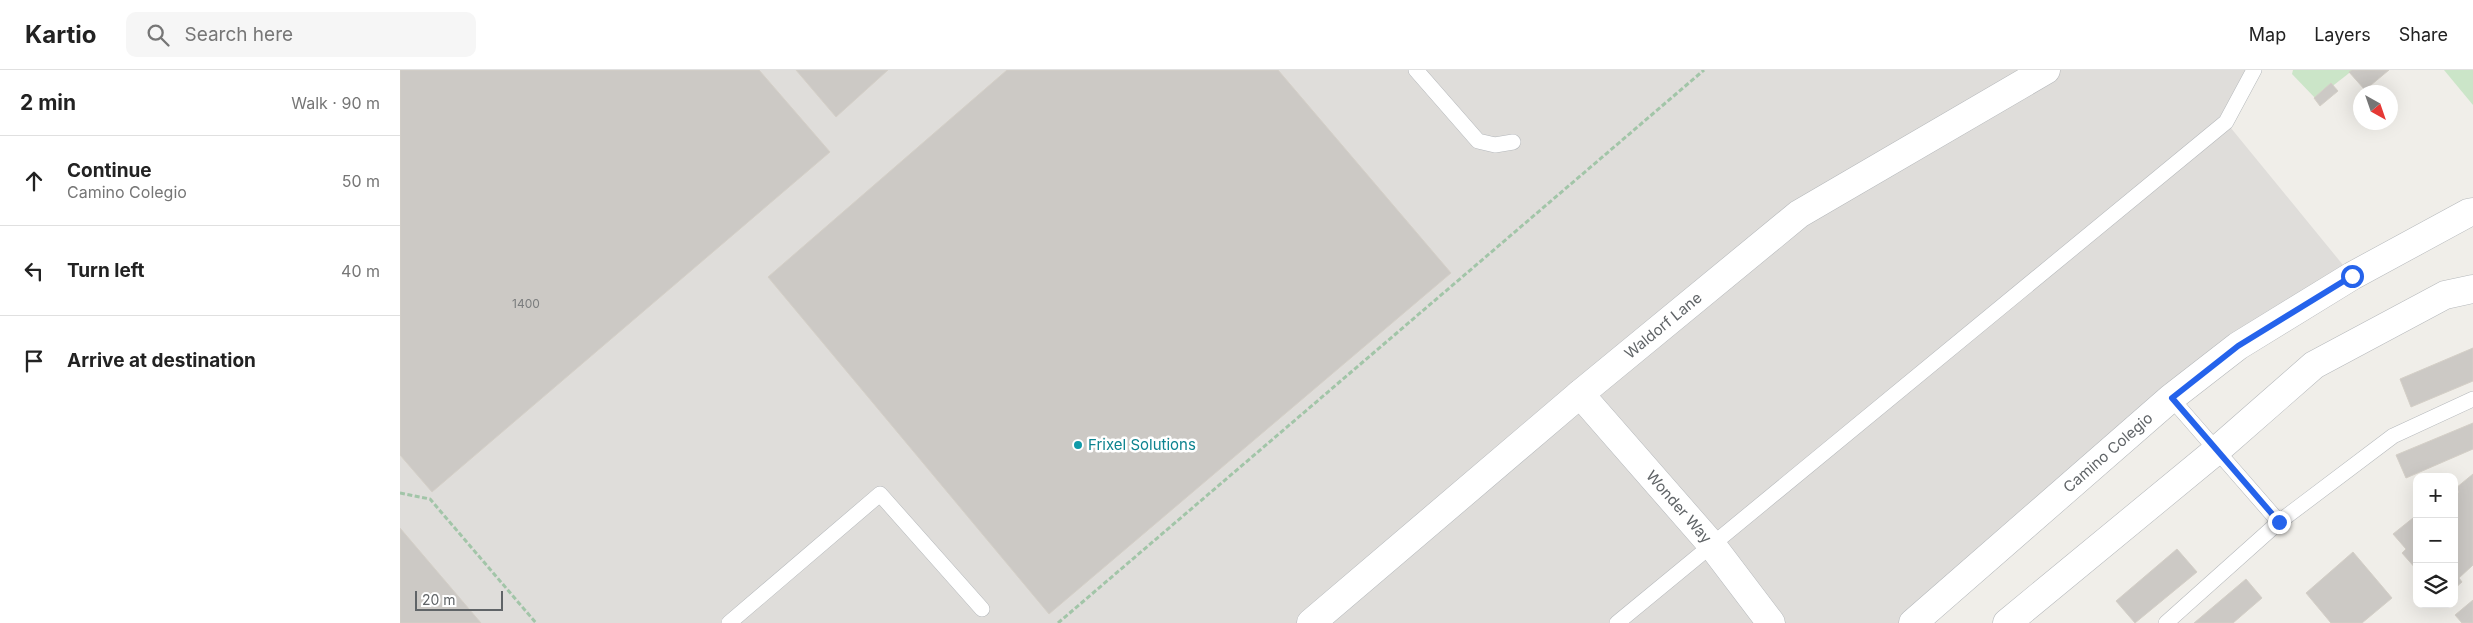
<!DOCTYPE html>
<html lang="en">
<head>
<meta charset="utf-8">
<style>
  body { margin:0; font-family:Inter,sans-serif; background:#f6f6f6; color:#222 }
  .controls { position:absolute; right:15px; bottom:15px; display:grid; overflow:hidden; border-radius:10px; box-shadow:0 5px 20px #0002 }
  .controls button { width:45px; height:45px; display:grid; place-items:center; padding:0; border:0; border-bottom:1px solid #e0e0e0; background:#fff; color:#222; font:25px sans-serif }
  .compass { position:absolute; left:1953px; top:15px; width:45px; height:45px; border-radius:50%; background:#fff; box-shadow:0 5px 20px #0002; rotate:140deg }
  .scale { position:absolute; left:15px; bottom:12px; width:88px; box-sizing:border-box; padding-left:5px; border:2px solid #606467; border-top:0; font-size:14px; line-height:18px; white-space:nowrap; color:#606467; -webkit-text-stroke:4px #fff; paint-order:stroke }
  .stop { position:absolute; width:15px; height:15px; margin:-11px; border:4px solid #2563eb; border-radius:50%; background:#fff }
  .stop.end { background:#2563eb; border-color:#fff; box-shadow:0 1px 5px #0008 }
  .list { margin:0; padding:0; list-style:none }
  h2 { display:flex; justify-content:space-between; align-items:center; height:65px; margin:0; padding:0 20px; font-size:21px }
  h2 small { font-size:16px; font-weight:400; color:#767676 }
  .list li { display:grid; grid-template-columns:32px 1fr auto; gap:15px; align-items:center; box-sizing:border-box; height:90px; padding:0 20px; border-top:1px solid #e0e0e0 }
  .list b { display:block; font-size:19px; white-space:nowrap }
  .list p { margin:0; font-size:16px; white-space:nowrap; color:#767676 }
  .list em { font-size:16px; font-style:normal; color:#767676 }
  .icon { flex:none; width:28px; height:28px; fill:none; stroke:currentColor; stroke-width:2; stroke-linecap:round; stroke-linejoin:round }
  .map { position:relative; flex:none; width:2073px; height:553px; overflow:hidden }
  header { display:flex; align-items:center; gap:30px; box-sizing:border-box; height:70px; padding:0 25px; background:#fff; border-bottom:1px solid #e0e0e0 }
  header strong { font-size:24px }
  nav { display:flex; gap:28px; margin-inline-start:auto; font-size:18px }
  .search { width:350px; height:45px; background:#f6f6f6; display:flex; align-items:center; gap:12px; box-sizing:border-box; padding:0 18px; border-radius:10px; color:#767676; font-size:19px }
  main { display:flex }
  aside { flex:1; background:#fff }
  .map>svg:first-child { display:block }
  .industrial { fill:#dfddda }
  .green { fill:#cbe5c8 }
  .building { fill:#ccc9c5; stroke:#d4cfc7 }
  .lines { fill:none; stroke-linecap:round; stroke-linejoin:round }
  .lane-casing { stroke:#b5b8bb; stroke-width:16 }
  .street-casing { stroke:#b5b8bb; stroke-width:29 }
  .secondary-casing { stroke:#b5b8bb; stroke-width:29 }
  .path { stroke:#a2c5a8; stroke-width:3; stroke-dasharray:5 2.5; stroke-linecap:butt }
  .lane { stroke:#fff; stroke-width:15 }
  .street { stroke:#fff; stroke-width:28 }
  .secondary { stroke:#fff; stroke-width:28 }
  .route { stroke:#2563eb; stroke-width:6 }
  .culture-dot { fill:#0f9aa8; stroke:#fff; stroke-width:2 }
  .labels { text-anchor:middle; stroke-width:5; stroke-linejoin:round; paint-order:stroke }
  .number-label { font-size:12px; fill:#7b7d7e }
  .street-label { font-size:15px; fill:#606467; stroke:#fff }
  .culture-label { font-size:15px; fill:#0d838f; stroke:#fff; text-anchor:start }
</style>
</head>
<body>
<header>
<strong>Kartio</strong>
<div class="search"><svg class="icon" aria-label="search" viewBox="0 0 24 24"><circle cx="10" cy="10" r="6"/><path d="M15 15l6 6"/></svg>Search here</div>
<nav><a>Map</a><a>Layers</a><a>Share</a></nav>
</header>
<main>
<aside>
<h2>2 min<small>Walk · 90 m</small></h2>
<ul class="list">
<li><svg class="icon" aria-label="ahead" viewBox="0 0 24 24"><path d="M12 20V5M6 11l6-6 6 6"/></svg><div><b>Continue</b><p>Camino Colegio</p></div><em>50 m</em></li>
<li><svg class="icon" aria-label="left" viewBox="0 0 24 24"><path d="M17 20v-9H6M10 6l-5 5 5 5"/></svg><div><b>Turn left</b></div><em>40 m</em></li>
<li><svg class="icon" aria-label="arrive" viewBox="0 0 24 24"><path d="M6 21V4h12l-3 4 3 4H6"/></svg><div><b>Arrive at destination</b></div></li>
</ul>
</aside>
<div class="map">
<svg width="2073" height="553" viewBox="0 0 2073 553">
  <rect width="100%" height="100%" fill="#f0eee9"/>
  <polygon class="industrial" points="0,0 1854,0 1826,52 1952,206 1838,276 1513,553 0,553"/>
  <g class="green">
    <polygon points="1893,0 1953,0 1916,29 1892,4"/>
    <polygon points="2044,0 2073,0 2073,35"/>
  </g>
  <g class="building">
    <polygon points="0,0 359,0 430,82 32,422 0,385"/>
    <polygon points="396,0 488,0 436,47"/>
    <polygon points="607,0 878,0 1051,203 649,544 368,207"/>
    <polygon points="1952,0 1989,0 1965,20 1949,2"/>
    <polygon points="1931,13 1938,21 1920,36 1914,28"/>
    <polygon points="2073,278 2073,311 2011,337 2000,309"/>
    <polygon points="2073,353 2073,379 2006,408 1996,385"/>
    <polygon points="2073,404 2073,495 2059,508 2062,512 2054,519 2054,443 2057,441 2054,437 2054,426 2059,422 2056,418"/>
    <polygon points="2013,448 2017,452 2017,500 2002,483 2006,479 1993,464"/>
    <polygon points="0,458 81,553 0,553"/>
    <polygon points="1777,479 1797,502 1735,553 1716,531"/>
    <polygon points="1953,482 1992,528 1962,553 1931,553 1906,523"/>
    <polygon points="1846,509 1862,528 1833,553 1794,553"/>
    <polygon points="2073,530 2073,553 2062,553 2055,545"/>
  </g>
  <g class="lines">
    <g class="lane-casing">
      <g id="lane">
        <polyline points="1016,0 1078,71 1095,75 1113,72"/>
        <polyline points="1771,328 1879,452"/>
        <polyline points="329,553 480,424 582,539"/>
        <polyline points="1217,553 1826,52 1854,0"/>
        <polyline points="1766,553 1879,452 1993,366 2073,329"/>
      </g>
    </g>
    <g class="street-casing">
      <g id="street">
        <path id="s1" d="M1180 324 1311 474 1371 553"/>
        <path id="s2" d="M911 553 1180 324 1399 144 1646 0"/>
      </g>
    </g>
    <g class="secondary-casing">
      <g id="secondary">
        <path id="s3" d="M1513 553 1771 328 1838 276 1952 206 2068 143 2073 142"/>
        <polyline points="1607,553 1817,380 1914,295 2045,225 2073,219"/>
      </g>
    </g>
    <g class="path">
      <polyline points="0,423 30,429 136,553"/>
      <polyline points="658,553 1304,0"/>
    </g>
    <use href="#lane" class="lane"/>
    <use href="#street" class="street"/>
    <use href="#secondary" class="secondary"/>
  </g>
  <g class="lines">
    <polyline class="route" points="1879,452 1772,328 1838,276 1952,206"/>
  </g>
  <circle class="culture-dot" cx="678" cy="375" r="5"/>
  <g class="labels">
    <g class="number-label">
      <text x="126" y="238">1400</text>
    </g>
    <g class="street-label">
      <text dy="5" stroke="none"><textPath href="#s2" startOffset="461">Waldorf Lane</textPath></text>
      <text dy="5" stroke="none"><textPath href="#s3" startOffset="259">Camino Colegio</textPath></text>
      <text dy="5" stroke="none"><textPath href="#s1" startOffset="150">Wonder Way</textPath></text>
    </g>
    <g class="culture-label">
      <text x="688" y="380">Frixel Solutions</text>
    </g>
  </g>
</svg>
<div class="controls">
<button>+</button>
<button>−</button>
<button><svg class="icon" aria-label="layers" viewBox="0 0 24 24"><path d="M12 4l9 5-9 5-9-5zM3 14l9 5 9-5"/></svg></button>
</div>
<svg class="compass" viewBox="-18 -18 36 36"><path d="M0-13l5 13h-10z" fill="#e53935"/><path d="M0 13l5-13h-10z" fill="#767676"/></svg>
<div class="scale">20 m</div>
<div class="stop" style="left:1952px;top:206px"></div>
<div class="stop end" style="left:1879px;top:452px"></div>
</div>
</main>
</body>
</html>
